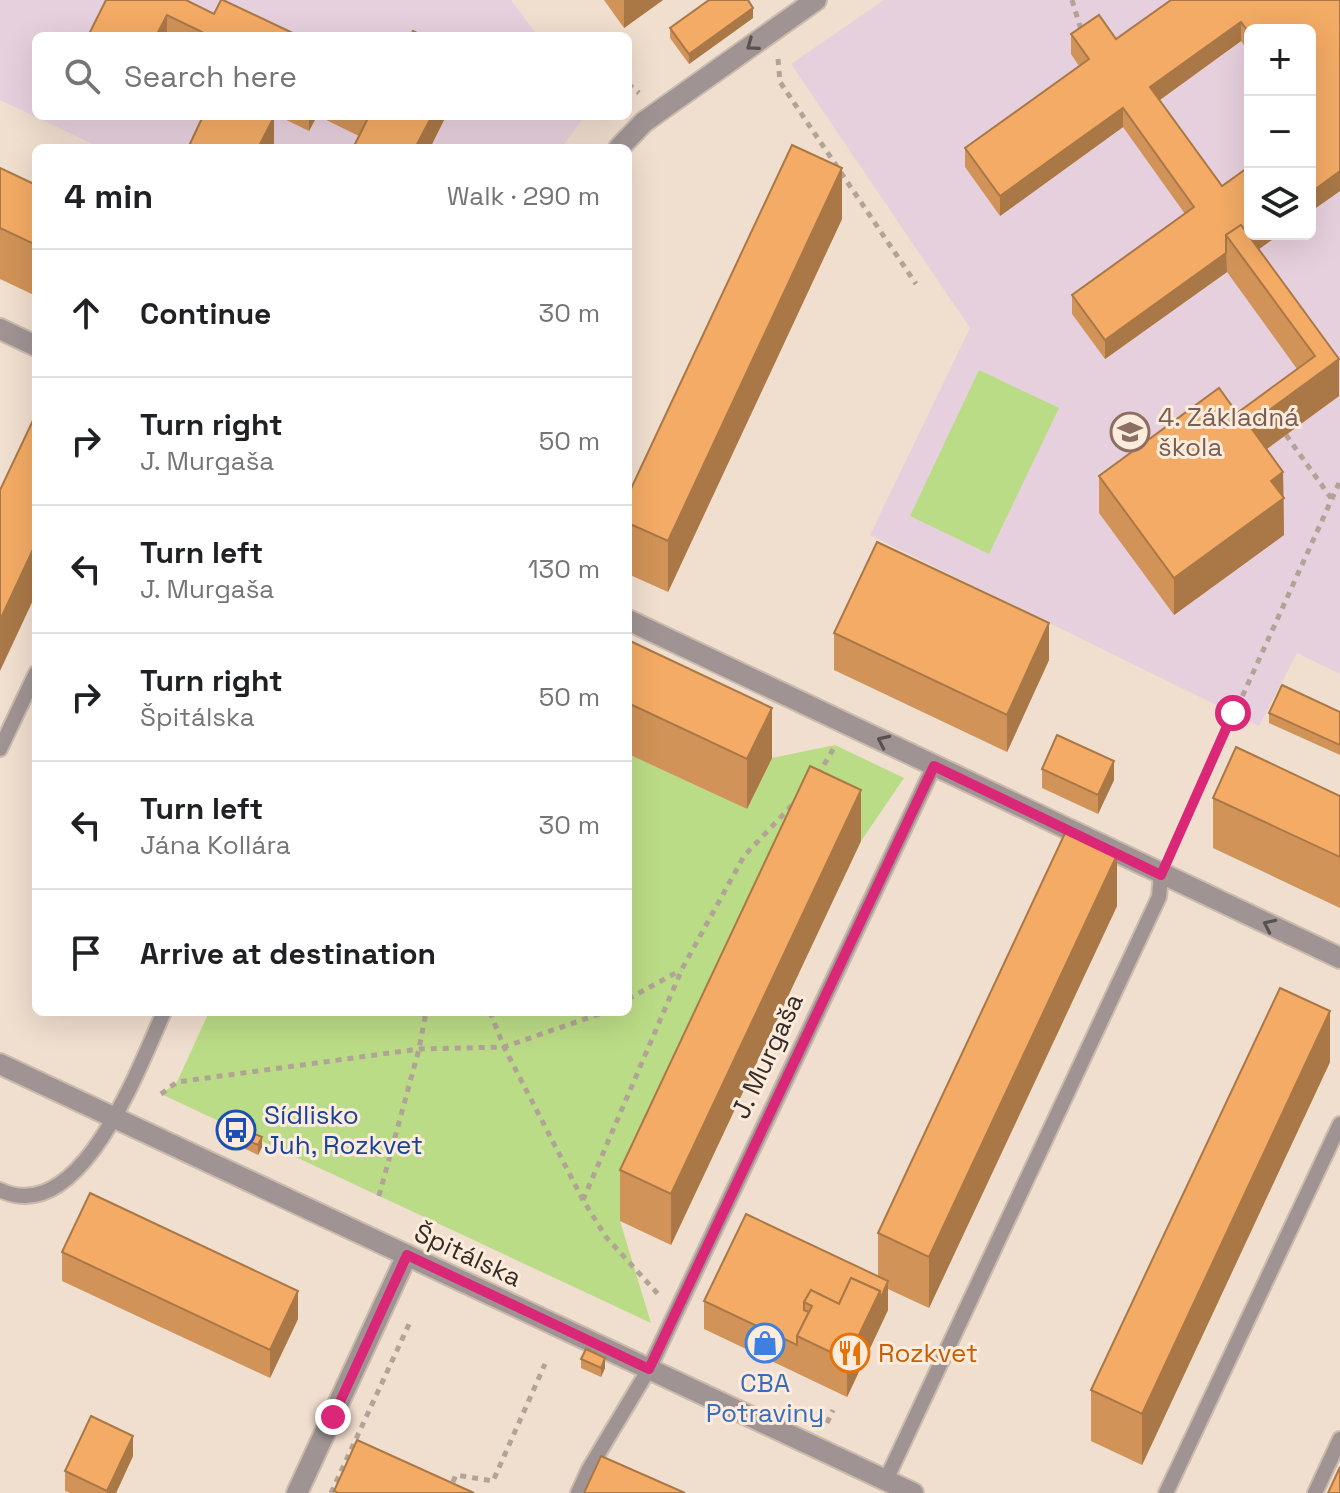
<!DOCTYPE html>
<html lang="en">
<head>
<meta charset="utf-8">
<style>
  body { margin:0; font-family:"Space Grotesk",sans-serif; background:#f6f6f6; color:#202124 }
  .controls { position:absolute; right:24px; top:24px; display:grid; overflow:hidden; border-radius:12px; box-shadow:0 8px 32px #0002 }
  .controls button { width:72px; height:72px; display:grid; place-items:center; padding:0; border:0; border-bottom:2px solid #e0e0e0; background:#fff; color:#202124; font:40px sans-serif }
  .stop { position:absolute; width:24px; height:24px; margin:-18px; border:6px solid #db2777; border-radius:50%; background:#fff }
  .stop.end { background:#db2777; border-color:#fff; box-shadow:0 2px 8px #0008 }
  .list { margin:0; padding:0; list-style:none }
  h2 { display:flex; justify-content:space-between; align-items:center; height:104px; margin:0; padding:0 32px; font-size:34px }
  h2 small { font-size:26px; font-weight:400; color:#757577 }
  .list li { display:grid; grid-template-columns:52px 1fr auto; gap:24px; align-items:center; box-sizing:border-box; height:128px; padding:0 32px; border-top:2px solid #e0e0e0 }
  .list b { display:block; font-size:30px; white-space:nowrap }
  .list p { margin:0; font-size:26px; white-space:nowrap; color:#757577 }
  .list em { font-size:26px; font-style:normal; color:#757577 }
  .icon { flex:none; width:44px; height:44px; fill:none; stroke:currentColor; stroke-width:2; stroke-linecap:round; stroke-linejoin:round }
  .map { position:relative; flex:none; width:1340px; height:1493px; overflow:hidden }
  .search { position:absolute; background:#fff; box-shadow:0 8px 32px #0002; left:32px; top:32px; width:600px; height:88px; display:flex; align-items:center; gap:20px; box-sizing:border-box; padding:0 28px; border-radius:12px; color:#757577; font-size:30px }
  .panel { position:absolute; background:#fff; box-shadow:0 8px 32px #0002; left:32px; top:144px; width:600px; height:872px; border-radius:12px }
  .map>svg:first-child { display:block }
  .education { fill:#e7d0dd; fill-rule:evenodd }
  .green { fill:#bbdc86 }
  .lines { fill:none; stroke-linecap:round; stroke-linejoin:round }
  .service-casing { stroke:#cabbad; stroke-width:18 }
  .minor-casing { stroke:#cabbad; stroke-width:24 }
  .path { stroke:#b2a397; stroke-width:5; stroke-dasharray:6 6; stroke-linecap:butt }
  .service { stroke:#9f9493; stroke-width:14 }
  .minor { stroke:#9f9493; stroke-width:20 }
  .wall { fill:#d19357 }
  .shaded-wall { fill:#aa7847 }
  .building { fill:#f3ab65; stroke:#aa7847; stroke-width:2 }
  .oneway { stroke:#59514d }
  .route { stroke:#db2777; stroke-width:10 }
  .labels { text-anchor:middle; stroke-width:6; stroke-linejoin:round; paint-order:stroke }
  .education-label { font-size:26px; fill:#785e54; stroke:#fdebdb; text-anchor:start }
  .street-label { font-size:26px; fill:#342d27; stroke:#fdebdb }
  .transit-label { font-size:26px; fill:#164399; stroke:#fdebdb; text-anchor:start }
  .food-label { font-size:26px; fill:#c56008; stroke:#fdebdb; text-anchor:start }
  .shop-label { font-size:26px; fill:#366cbe; stroke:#fdebdb }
</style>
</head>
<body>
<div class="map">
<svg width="1340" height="1493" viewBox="0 0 1340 1493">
  <rect width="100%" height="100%" fill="#f0dece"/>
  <g class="education">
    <polygon points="0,0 511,0 538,36 36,36 36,116 585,116 561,148 101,148 0,100"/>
    <path d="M884 0H1340V674L1297 653 1259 726 870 535 970 328 791 64ZM1250 30H1310V234H1250Z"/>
  </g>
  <g class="green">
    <polygon points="979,370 1059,408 989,554 910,516"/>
    <polygon points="835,745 904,778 861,841 810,817 620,1221 651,1323 161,1094 177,1082 209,1012 628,1012 628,754 747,809 772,758"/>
  </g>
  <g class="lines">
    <g class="service-casing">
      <g id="service">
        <polyline points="0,749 36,673"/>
        <path d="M0 1190C81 1229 139 1066 164 1012"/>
        <polyline points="886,1480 1159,897 1161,875"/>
        <polyline points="578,1493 589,1469 649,1369 934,766"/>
        <polyline points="1166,1493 1340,1124"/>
        <polyline points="1315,1493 1340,1439"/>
      </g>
    </g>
    <g class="minor-casing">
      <g id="minor">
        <polyline points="619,148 644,122 816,0"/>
        <polyline points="0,329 36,346"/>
        <polyline points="628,620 1340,958"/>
        <polyline points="0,1064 913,1493"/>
        <polyline points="297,1493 407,1255"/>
      </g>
    </g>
    <g class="path">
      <polyline points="1072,0 1082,33"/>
      <polyline points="778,59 780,82 916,284"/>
      <polyline points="628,84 639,93"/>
      <polyline points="1286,435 1331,498"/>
      <polyline points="818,775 835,746"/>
      <polyline points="1173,849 1340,481"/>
      <polyline points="628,999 681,970"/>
      <polyline points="490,1012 504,1047 583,1200 606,1237 658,1294"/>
      <polyline points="161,1094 177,1082 419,1049 504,1047 605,1012"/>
      <polyline points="379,1196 419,1049 426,1012"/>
      <polyline points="583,1200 682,969 744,856 796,801"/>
      <polyline points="827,1423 833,1410"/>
      <polyline points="331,1493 411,1320"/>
      <polyline points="448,1493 456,1475 493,1481 545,1364"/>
    </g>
    <use href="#service" class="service"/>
    <use href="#minor" class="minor"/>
  </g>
  <g class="wall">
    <polygon points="604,0 663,0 624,28"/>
    <polygon points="1340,0 1340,191 1310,212 1310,30 1250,30 1250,54 1241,41 1160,100 1250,234 1280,234 1259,249 1339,396 1267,449 1283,472 1284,535 1174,615 1099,513 1099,476 1237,413 1297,369 1227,272 1105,359 1072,314 1072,295 1185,214 1123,127 1000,216 965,167 965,148 1079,66 1071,54 1071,34 1116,39"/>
    <polygon points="187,1 214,14 299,36 88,36"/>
    <polygon points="753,18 689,64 670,38 670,28"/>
    <polygon points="278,116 317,116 309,131"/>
    <polygon points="318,116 446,116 430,148 353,148 359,136"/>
    <polygon points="0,168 36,185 36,296 0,279"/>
    <polygon points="842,219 668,592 628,574 628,523"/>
    <polygon points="834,633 1049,660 1007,752 834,670"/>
    <polygon points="628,640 772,758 747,809 628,754"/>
    <polygon points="1340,712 1340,755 1269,723 1269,713"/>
    <polygon points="1042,769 1114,780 1098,814 1042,788"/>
    <polygon points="1340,796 1340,908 1213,848 1213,798"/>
    <polygon points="861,841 671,1245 620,1221 620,1170"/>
    <polygon points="1117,906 929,1308 888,1289 888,1310 847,1397 704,1329 704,1301 878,1277 878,1233"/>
    <polygon points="1330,1062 1142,1465 1091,1441 1091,1390"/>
    <polygon points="233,1134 262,1147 258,1155 233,1143"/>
    <polygon points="62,1252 298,1319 270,1378 62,1281"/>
    <polygon points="581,1359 605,1368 601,1377 581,1368"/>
    <polygon points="133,1456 116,1493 70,1493 65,1491 65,1471"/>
  </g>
  <g class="shaded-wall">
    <polygon points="624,0 663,0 624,28"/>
    <polygon points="753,8 753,18 689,64 689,54"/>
    <polygon points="167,15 167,36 156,36"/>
    <polygon points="1241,22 1241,41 1150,107 1150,87"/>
    <polygon points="1123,108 1123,127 1000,216 1000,196"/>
    <polygon points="309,116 317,116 309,131"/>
    <polygon points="432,116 446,116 430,148 415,148"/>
    <polygon points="274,117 274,145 273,148 258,148"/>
    <polygon points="842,168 842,219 668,592 668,541"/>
    <polygon points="1340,171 1340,191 1310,212 1310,193"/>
    <polygon points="1253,234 1280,234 1244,260 1235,247"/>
    <polygon points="1226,253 1227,272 1105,359 1105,340"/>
    <polygon points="1339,359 1339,396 1249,462 1249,425"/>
    <polygon points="1283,472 1284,535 1174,615 1174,578 1271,481"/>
    <polygon points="36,543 36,594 0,671 0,620"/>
    <polygon points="1049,623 1049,660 1007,752 1007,715"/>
    <polygon points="772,708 772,758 747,809 747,759"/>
    <polygon points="1114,761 1114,780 1098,814 1098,795"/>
    <polygon points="861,790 861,841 671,1245 671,1194"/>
    <polygon points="1117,855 1117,906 929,1308 929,1257"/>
    <polygon points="1330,1011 1330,1062 1142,1465 1142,1414"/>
    <polygon points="262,1137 262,1147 258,1155 258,1145"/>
    <polygon points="888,1281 888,1310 847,1397 847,1360 880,1291"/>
    <polygon points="298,1291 298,1319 270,1378 270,1350"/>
    <polygon points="605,1358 605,1368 601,1377 601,1368"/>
    <polygon points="133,1436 133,1456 116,1493 107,1493"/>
  </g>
  <g class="building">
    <polygon points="106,0 186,0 214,14 221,0 223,0 299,36 200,36 202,32 167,15 156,36 88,36"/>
    <polygon points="709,0 748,0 753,8 689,54 670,28"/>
    <polygon points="1171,0 1340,0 1340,171 1310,193 1310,122 1312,121 1310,117 1310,30 1250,30 1250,34 1241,22 1150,87 1222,186 1250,166 1250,234 1253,234 1249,236 1241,225 1226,235 1226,253 1105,340 1072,295 1194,207 1123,108 1000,196 965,148 1089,59 1071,34 1099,15 1116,39"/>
    <polygon points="413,31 423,36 410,36"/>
    <polygon points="203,116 273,116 274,117 258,148 188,148"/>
    <polygon points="369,116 432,116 415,148 353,148"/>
    <polygon points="792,145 842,168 668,541 628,523 628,495"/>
    <polygon points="0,168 36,185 36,245 0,228"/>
    <polygon points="1241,225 1339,359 1249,425 1283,472 1271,481 1284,498 1174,578 1099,476 1219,388 1237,413 1315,356 1226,235"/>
    <polygon points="36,414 36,543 0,620 0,490"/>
    <polygon points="877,542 1049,623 1007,715 834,633"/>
    <polygon points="628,640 772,708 747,759 628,703"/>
    <polygon points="1282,685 1340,712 1340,745 1269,713"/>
    <polygon points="1057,735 1114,761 1098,795 1042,769"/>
    <polygon points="1236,747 1340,796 1340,857 1213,798"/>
    <polygon points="810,766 861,790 671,1194 620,1170"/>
    <polygon points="1066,831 1117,855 929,1257 878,1233"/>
    <polygon points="1280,988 1330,1011 1142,1414 1091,1390"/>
    <polygon points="236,1126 262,1137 258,1145 233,1134"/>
    <polygon points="90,1193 298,1291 270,1350 62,1252"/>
    <polygon points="746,1214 888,1281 880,1300 880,1291 851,1278 839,1304 811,1290 804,1302 804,1310 809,1312 797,1336 797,1345 704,1301"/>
    <polygon points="851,1278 880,1291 847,1360 797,1336 812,1306 804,1302 811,1290 839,1304"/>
    <polygon points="586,1349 605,1358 601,1368 581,1359"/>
    <polygon points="91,1416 133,1436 107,1491 65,1471"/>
    <polygon points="357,1440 474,1493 338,1493 334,1491"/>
    <polygon points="601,1456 685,1493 584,1493"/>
    <polygon points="1340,1467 1340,1493 1328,1493"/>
  </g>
  <defs><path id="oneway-chevron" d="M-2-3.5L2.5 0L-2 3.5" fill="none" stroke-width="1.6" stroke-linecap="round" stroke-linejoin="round" transform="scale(2)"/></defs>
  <g class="oneway">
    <use href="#oneway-chevron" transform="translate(752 45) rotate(144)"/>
    <use href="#oneway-chevron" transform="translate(883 741) rotate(-155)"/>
    <use href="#oneway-chevron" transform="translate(1269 925) rotate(-155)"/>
  </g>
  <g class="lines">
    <polyline class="route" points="333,1417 407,1255 649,1369 934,766 1161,875 1233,713"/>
  </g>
  <defs>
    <g id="school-ring" transform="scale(2)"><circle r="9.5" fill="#fdebdb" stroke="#8d6e63" stroke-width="1.5"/><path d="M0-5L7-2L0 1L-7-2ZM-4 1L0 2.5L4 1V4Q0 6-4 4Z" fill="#8d6e63"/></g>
    <g id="bus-ring" transform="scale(2)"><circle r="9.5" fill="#fdebdb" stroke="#1a4fb4" stroke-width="1.5"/><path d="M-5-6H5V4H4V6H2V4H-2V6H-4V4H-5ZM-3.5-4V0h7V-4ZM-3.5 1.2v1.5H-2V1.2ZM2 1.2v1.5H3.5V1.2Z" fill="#1a4fb4"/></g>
    <g id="shop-ring" transform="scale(2)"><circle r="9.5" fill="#fdebdb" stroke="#3f7fe0" stroke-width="1.5"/><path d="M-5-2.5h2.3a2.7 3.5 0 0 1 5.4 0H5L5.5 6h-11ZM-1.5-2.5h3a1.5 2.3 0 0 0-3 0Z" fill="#3f7fe0"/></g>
    <g id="restaurant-ring" transform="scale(2)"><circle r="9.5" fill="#fdebdb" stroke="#e8710a" stroke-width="1.5"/><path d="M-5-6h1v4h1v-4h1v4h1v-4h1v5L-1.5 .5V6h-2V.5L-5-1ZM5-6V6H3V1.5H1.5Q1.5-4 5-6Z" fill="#e8710a"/></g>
  </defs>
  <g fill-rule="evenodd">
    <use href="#school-ring" x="1130" y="432"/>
    <use href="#bus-ring" x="236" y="1130"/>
    <use href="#shop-ring" x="765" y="1343"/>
    <use href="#restaurant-ring" x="850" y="1353"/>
  </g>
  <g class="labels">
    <g class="education-label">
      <text x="1158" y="426">4. Základná<tspan x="1158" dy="30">škola</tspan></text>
    </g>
    <g class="street-label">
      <text transform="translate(767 1056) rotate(-65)" y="9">J. Murgaša</text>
      <text transform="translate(468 1255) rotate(25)" y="9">Špitálska</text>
    </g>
    <g class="transit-label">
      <text x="264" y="1124">Sídlisko<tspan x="264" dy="30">Juh, Rozkvet</tspan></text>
    </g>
    <g class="food-label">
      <text x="878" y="1362">Rozkvet</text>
    </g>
    <g class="shop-label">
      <text x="765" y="1392">CBA<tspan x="765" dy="30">Potraviny</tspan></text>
    </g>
  </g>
</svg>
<div class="controls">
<button>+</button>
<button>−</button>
<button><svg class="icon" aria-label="layers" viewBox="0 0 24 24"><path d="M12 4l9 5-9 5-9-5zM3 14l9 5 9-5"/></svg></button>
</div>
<div class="stop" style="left:1233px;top:713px"></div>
<div class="stop end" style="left:333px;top:1417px"></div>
<div class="search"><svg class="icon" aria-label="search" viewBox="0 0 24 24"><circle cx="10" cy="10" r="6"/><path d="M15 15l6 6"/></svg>Search here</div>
<section class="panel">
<h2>4 min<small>Walk · 290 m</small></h2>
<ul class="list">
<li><svg class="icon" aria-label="ahead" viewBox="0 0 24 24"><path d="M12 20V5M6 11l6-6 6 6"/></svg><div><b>Continue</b></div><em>30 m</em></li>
<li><svg class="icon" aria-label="right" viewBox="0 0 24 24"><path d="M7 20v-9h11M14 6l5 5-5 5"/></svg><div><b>Turn right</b><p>J. Murgaša</p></div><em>50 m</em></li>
<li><svg class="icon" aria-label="left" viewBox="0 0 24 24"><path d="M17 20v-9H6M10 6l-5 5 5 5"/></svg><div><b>Turn left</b><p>J. Murgaša</p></div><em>130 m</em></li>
<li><svg class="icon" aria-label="right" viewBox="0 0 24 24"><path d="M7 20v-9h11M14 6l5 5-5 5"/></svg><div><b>Turn right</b><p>Špitálska</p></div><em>50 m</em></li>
<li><svg class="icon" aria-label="left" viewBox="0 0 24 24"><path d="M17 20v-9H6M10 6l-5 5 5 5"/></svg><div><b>Turn left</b><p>Jána Kollára</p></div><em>30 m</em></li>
<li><svg class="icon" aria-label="arrive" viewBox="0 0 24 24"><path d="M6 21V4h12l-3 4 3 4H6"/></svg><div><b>Arrive at destination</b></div></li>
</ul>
</section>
</div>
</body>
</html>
